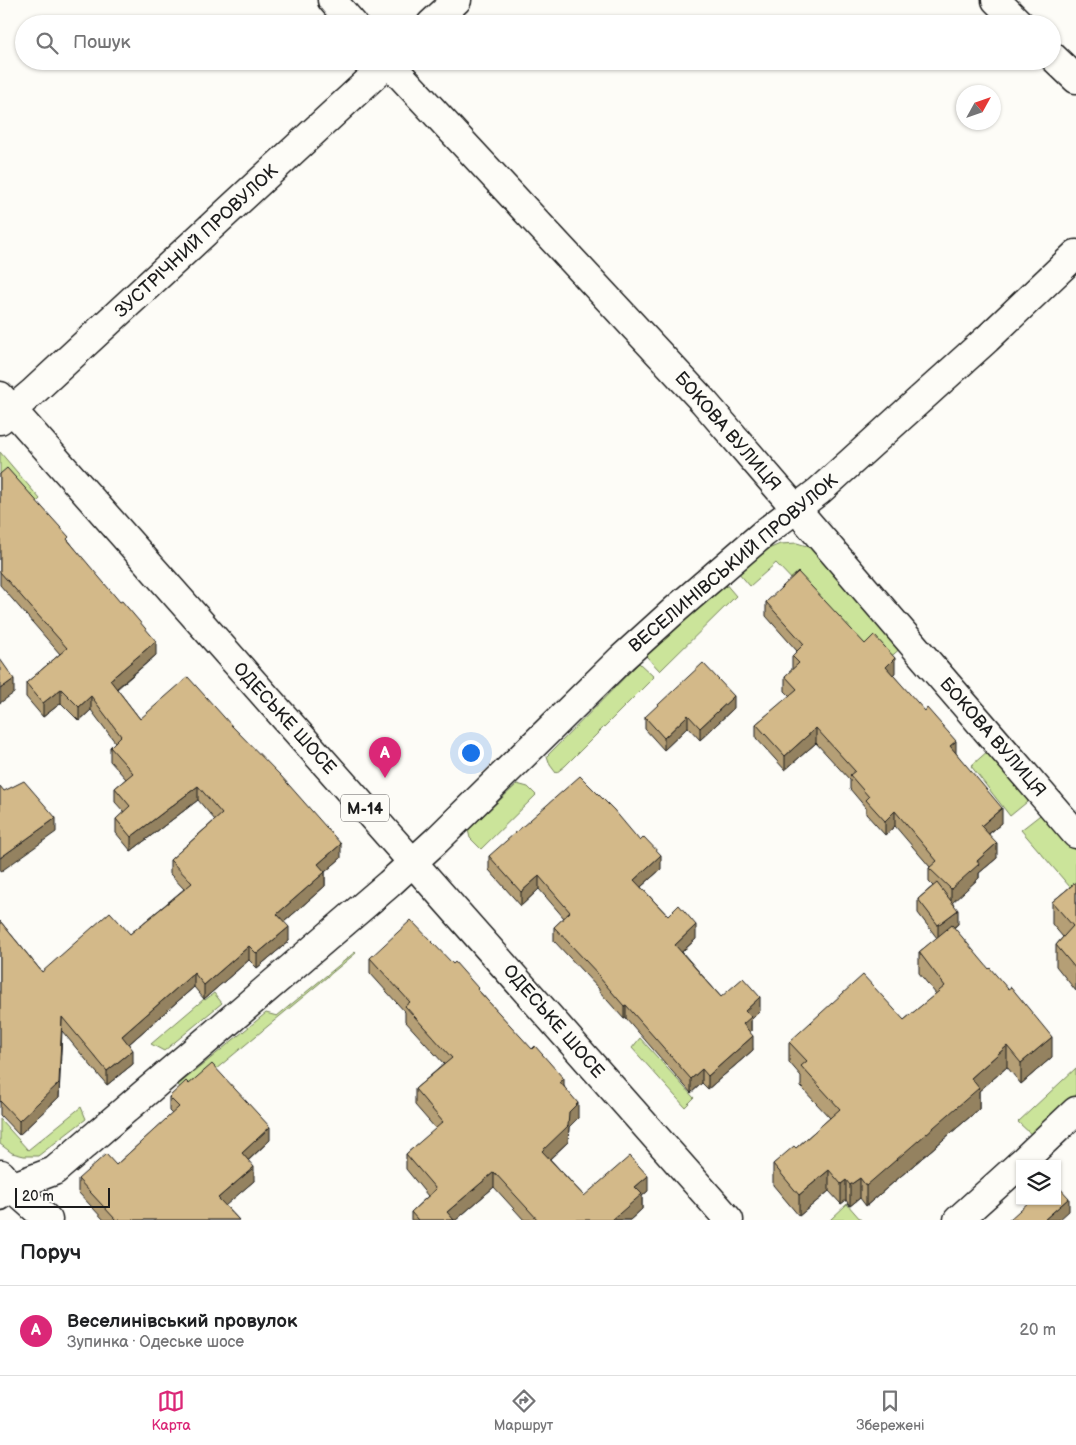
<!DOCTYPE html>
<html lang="uk">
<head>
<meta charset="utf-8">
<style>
  body { margin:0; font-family:"Balsamiq Sans",sans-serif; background:#f2f2f2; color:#202124 }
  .controls { position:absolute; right:15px; bottom:15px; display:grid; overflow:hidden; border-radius:0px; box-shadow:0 1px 4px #0004 }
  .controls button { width:45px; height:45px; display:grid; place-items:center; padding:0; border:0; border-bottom:1px solid #e0e0e0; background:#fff; color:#202124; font:25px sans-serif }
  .compass { position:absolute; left:956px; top:85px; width:45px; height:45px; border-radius:50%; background:#fff; box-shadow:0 1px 4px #0004; rotate:50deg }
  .scale { position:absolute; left:15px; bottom:12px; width:95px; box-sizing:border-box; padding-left:5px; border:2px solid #1c1c1c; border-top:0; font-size:14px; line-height:18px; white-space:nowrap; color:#1c1c1c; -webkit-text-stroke:4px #fdfcf7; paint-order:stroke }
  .you { position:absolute; left:470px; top:752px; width:18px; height:18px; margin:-12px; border:4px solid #fff; border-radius:50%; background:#1a73e8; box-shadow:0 0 0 8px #1a73e833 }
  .badge { display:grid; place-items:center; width:32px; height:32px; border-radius:50%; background:#db2777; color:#fff; font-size:16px; font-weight:700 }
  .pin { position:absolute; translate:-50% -41px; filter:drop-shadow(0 1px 2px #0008) }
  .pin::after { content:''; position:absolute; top:26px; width:18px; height:15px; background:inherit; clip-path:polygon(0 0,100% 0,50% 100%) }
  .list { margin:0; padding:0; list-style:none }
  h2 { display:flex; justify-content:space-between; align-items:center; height:65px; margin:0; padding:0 20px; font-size:21px }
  h2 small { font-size:16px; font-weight:400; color:#757577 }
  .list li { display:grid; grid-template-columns:32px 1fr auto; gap:15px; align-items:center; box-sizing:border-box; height:90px; padding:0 20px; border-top:1px solid #e0e0e0 }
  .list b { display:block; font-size:19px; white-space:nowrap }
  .list p { margin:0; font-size:16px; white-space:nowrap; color:#757577 }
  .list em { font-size:16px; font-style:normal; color:#757577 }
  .icon { flex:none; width:28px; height:28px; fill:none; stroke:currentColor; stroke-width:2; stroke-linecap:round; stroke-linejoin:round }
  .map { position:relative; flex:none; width:1076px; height:1220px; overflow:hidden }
  .search { position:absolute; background:#fff; box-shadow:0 1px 4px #0004; left:15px; right:15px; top:15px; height:55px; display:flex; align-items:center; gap:12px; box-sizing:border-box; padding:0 18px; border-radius:28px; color:#757577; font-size:19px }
  .sheet { height:155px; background:#fff }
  nav { display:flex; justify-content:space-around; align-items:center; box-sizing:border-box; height:70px; border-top:1px solid #e0e0e0; background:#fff; font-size:14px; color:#757577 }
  nav a { display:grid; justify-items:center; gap:2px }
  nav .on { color:#db2777 }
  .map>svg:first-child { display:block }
  .green { fill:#cbe49a; stroke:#74805b }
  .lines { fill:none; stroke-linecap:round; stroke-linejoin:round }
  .minor-casing { stroke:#1c1c1c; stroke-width:31 }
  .highway-casing { stroke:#1c1c1c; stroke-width:31 }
  .minor { stroke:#fdfcf7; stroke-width:28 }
  .highway { stroke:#fdfcf7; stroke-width:28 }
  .wall { fill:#b59f76; stroke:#1c1c1c }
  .shaded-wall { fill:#948260; stroke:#1c1c1c }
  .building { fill:#d3b989; stroke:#1c1c1c }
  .labels { text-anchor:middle; stroke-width:5; stroke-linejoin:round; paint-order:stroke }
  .shield { fill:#fdfcf7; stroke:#605f5e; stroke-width:1 }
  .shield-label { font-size:16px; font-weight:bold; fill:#1c1c1c }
  .street-label { font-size:18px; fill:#1c1c1c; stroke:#fdfcf7 }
</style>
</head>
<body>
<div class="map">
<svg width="1076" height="1220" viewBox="0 0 1076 1220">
  <rect width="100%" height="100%" fill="#fdfcf7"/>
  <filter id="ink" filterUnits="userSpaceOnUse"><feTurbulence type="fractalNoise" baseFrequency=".02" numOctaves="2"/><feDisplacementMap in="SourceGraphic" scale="10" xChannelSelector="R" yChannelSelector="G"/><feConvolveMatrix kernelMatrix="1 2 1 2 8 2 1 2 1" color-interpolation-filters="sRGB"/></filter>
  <g filter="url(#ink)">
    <g class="green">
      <polygon points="0,452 40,499 31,508 0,475"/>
      <polygon points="797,543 810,547 819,552 903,646 886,661 865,656 776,563 750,586 738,572 766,550 780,544"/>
      <polygon points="724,582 736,596 660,671 646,656 675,623"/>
      <polygon points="639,663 654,677 565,766 556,773 550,765 547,756"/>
      <polygon points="990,749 1032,798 1010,816 971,766"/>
      <polygon points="517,784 528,787 536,795 481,849 470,838 468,830"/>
      <polygon points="1044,812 1076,850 1076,894 1021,830"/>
      <polygon points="355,952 356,953 186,1094 178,1085 266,1013 277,1016"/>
      <polygon points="214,993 222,1003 164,1051 151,1044 204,999 205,1000"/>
      <polygon points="640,1038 694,1098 685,1107 632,1048"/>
      <polygon points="1076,1068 1076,1096 1033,1136 1018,1122"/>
      <polygon points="81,1107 86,1119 38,1156 24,1156 12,1153 0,1144 0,1119 28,1150"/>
      <polygon points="847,1204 861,1220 830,1220"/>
    </g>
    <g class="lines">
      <g class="minor-casing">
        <g id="minor">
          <polyline points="332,0 353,24"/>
          <polyline points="996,0 1020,24"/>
          <polyline points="431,24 457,0"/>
          <polyline points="1052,56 1076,79"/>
          <polyline points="387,61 704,402 1076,834"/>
          <polyline points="0,420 32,393 390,61"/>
          <polyline points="1020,1164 1076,1111"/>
          <polyline points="1,1174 11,1187 48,1220"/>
          <polyline points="0,1196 11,1187 54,1171 389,884 437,840 622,658 676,609 764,533 819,491 987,339 1076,254"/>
          <polyline points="958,1220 1020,1164"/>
        </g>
      </g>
      <g class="highway-casing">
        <polyline id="highway" points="0,396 729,1220"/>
      </g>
      <use href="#minor" class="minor"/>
      <use href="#highway" class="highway"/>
    </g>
    <g class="wall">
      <polygon points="0,474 69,541 156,655 117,689 140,719 341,858 325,872 325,886 284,922 289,941 257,968 249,960 204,999 194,987 129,1044 133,1064 107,1085 62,1031 59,1097 19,1135 0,1115 0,921 42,972 130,934 184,889 170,874 170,860 215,820 198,800 131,851 116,833 116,819 124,812 115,802 115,788 126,779 110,761 110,747 115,742 91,710 79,721 61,703 43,717 26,697 26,683 60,654 0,585"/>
      <polygon points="766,602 865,644 895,673 893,675 956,753 1002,823 989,834 997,858 979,873 979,878 952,902 958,924 954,928 1052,1057 1021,1084 1007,1067 979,1091 979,1109 866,1206 860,1198 850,1206 846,1200 841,1204 829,1191 799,1216 773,1185 773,1164 796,1148 830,1118 801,1087 801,1076 789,1062 789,1042 904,1020 936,994 919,973 919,952 937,938 918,913 918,899 933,886 929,882 929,868 930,867 895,826 885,835 866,814 866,808 850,789 850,780 816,743 785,770 756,738 756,724 790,696 785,691 785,676 792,670 792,656 797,651 766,616"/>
      <polygon points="734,708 700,740 688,727 664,750 645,729 645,717"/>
      <polygon points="489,856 661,869 641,887 668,916 696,939 682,952 721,997 760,1011 751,1020 751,1031 750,1032 753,1050 708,1089 702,1083 691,1093 626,1018 624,1019 599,991 599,989 554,941 554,927 564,918 539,889 521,906 489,870"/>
      <polygon points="1076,882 1076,991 1056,966 1056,945 1063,937 1052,924 1052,902"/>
      <polygon points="370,958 453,964 478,990 564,1086 578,1118 569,1127 568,1142 550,1159 584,1196 648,1191 642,1196 642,1209 630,1220 524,1220 494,1187 456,1220 411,1220 411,1212 428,1196 406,1169 406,1154 436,1129 415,1105 415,1089 444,1064 405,1021 405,1012 370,973"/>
      <polygon points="189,1084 270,1140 248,1161 254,1181 225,1205 239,1220 104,1220 78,1192 78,1179 116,1165 172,1114 169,1111 169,1097"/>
    </g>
    <g class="shaded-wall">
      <polygon points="156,641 156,655 110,694 110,680"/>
      <polygon points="895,658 895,673 886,681 886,667"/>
      <polygon points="14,679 14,693 0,703 0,689"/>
      <polygon points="61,689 61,703 43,717 43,703"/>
      <polygon points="91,696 91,710 79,721 79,707"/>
      <polygon points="734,696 734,708 700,740 700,728"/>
      <polygon points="688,715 688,727 664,750 664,738"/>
      <polygon points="816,728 816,743 785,770 785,756"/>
      <polygon points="956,741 956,755 950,746"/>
      <polygon points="198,786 198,800 131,851 131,837"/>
      <polygon points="1002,808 1002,823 981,840 981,826"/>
      <polygon points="895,811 895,826 885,835 885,821"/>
      <polygon points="56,818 56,832 0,872 0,858"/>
      <polygon points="997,843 997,858 979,873 979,878 951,904 951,889 977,861"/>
      <polygon points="341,844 341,858 318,878 318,864"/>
      <polygon points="661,855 661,869 634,893 634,880"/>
      <polygon points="325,872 325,886 277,928 277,914"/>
      <polygon points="539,876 539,889 521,906 521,892"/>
      <polygon points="958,910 958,924 938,940 938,925"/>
      <polygon points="696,925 696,939 675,958 675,945"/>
      <polygon points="289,927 289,941 257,968 257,954"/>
      <polygon points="249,946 249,960 204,999 204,985"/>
      <polygon points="194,973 194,987 122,1050 122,1036"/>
      <polygon points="760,997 760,1011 751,1020 751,1031 743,1038 743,1024 745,1011"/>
      <polygon points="626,1005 626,1018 624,1019 624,1006"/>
      <polygon points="62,1017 59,1097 19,1135 19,1121"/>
      <polygon points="753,1036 753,1050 708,1089 708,1076"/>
      <polygon points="1052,1037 1052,1057 1021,1084 1021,1063"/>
      <polygon points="1007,1046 1007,1067 979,1091 979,1109 866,1206 866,1186 971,1078"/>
      <polygon points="133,1050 133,1064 107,1085 107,1071"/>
      <polygon points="702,1069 702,1083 691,1093 691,1079"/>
      <polygon points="564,1079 564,1095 560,1082"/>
      <polygon points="578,1103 578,1118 569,1127 568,1142 542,1166 542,1151 569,1112"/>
      <polygon points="270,1127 270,1140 242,1166 242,1153"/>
      <polygon points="254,1167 254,1181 218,1212 218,1198"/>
      <polygon points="829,1170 829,1191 799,1216 799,1195"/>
      <polygon points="494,1172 494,1187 456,1220 447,1220 447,1212"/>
      <polygon points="648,1176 648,1191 642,1196 642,1209 630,1220 612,1220 635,1187"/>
      <polygon points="860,1178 860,1198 850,1206 850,1185"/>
      <polygon points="846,1180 846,1200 841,1204 841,1184"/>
      <polygon points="1069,1198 1069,1211 1059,1220 1044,1220"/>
    </g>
    <g class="building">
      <polygon points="7,468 69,537 67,539 120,602 122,601 156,641 110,680 140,719 188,677 232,726 281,776 341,844 318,864 325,872 277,914 289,927 257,954 249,946 204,985 194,973 122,1036 133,1050 107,1071 62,1017 59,1083 19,1121 0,1101 0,921 42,972 110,912 130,934 192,883 170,860 222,814 198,786 131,837 116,819 130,806 115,788 133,773 110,747 121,736 91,696 79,707 61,689 43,703 26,683 67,648 0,572 0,474"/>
      <polygon points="798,572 865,644 874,635 895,658 886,667 925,711 927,708 956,741 950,746 1002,808 981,826 997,843 977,861 979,864 951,889 929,868 937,861 895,811 885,821 866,800 869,797 850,775 855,771 816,728 785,756 756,724 797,689 785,676 799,663 792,656 804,644 766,602"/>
      <polygon points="0,659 14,679 0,689"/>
      <polygon points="703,663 734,696 700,728 688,715 664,738 645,717"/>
      <polygon points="580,776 614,810 640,841 644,837 661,855 634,880 668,916 679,905 696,925 675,945 721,997 743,978 760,997 745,1011 751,1017 743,1024 753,1036 708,1076 702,1069 691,1079 626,1005 624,1006 599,977 600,976 554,927 570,912 539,876 521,892 489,856"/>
      <polygon points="24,781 56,818 0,858 0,786 4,791"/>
      <polygon points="1076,882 1076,969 1056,945 1073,926 1052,902"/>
      <polygon points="937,883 958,910 938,925 918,899"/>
      <polygon points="411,920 453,964 455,962 478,988 477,989 532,1049 535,1046 564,1079 560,1082 578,1103 569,1112 568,1126 542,1151 584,1196 630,1156 648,1176 635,1187 642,1194 612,1220 538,1220 494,1172 447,1212 454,1220 418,1220 411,1212 436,1189 406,1154 443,1122 415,1089 452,1058 405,1006 410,1002 370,958"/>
      <polygon points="952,925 989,969 990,968 1008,989 1011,987 1052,1037 1021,1063 1007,1046 971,1078 979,1088 866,1186 860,1178 850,1185 846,1180 841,1184 829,1170 799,1195 773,1164 794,1146 796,1148 840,1109 801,1066 807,1061 789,1042 863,975 904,1020 945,986 919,952"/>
      <polygon points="212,1064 270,1127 242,1153 254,1167 218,1198 239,1220 116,1220 78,1179 106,1154 116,1165 179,1107 169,1097 186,1081 189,1084"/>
      <polygon points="1057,1185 1069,1198 1044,1220 1009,1220 1030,1201 1057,1201"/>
    </g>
  </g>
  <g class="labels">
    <rect class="shield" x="341" y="794.5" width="48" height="27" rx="4"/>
    <g class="shield-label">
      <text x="365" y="814">М-14</text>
    </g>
    <g class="street-label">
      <text transform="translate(196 241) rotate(-43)" y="6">ЗУСТРІЧНИЙ ПРОВУЛОК</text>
      <text transform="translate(728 431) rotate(49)" y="6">БОКОВА ВУЛИЦЯ</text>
      <text transform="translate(733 563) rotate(-40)" y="6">ВЕСЕЛИНІВСЬКИЙ ПРОВУЛОК</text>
      <text transform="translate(285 718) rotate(48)" y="6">ОДЕСЬКЕ ШОСЕ</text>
      <text transform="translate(993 737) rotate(49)" y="6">БОКОВА ВУЛИЦЯ</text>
      <text transform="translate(554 1021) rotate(49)" y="6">ОДЕСЬКЕ ШОСЕ</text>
    </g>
  </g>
</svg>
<div class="controls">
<button><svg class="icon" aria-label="layers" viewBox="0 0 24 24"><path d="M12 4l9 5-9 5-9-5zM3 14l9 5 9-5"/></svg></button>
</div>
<svg class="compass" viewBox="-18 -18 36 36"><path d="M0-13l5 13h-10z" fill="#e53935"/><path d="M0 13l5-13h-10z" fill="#757577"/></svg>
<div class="scale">20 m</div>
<div class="you"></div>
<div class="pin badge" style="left:385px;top:778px">A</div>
<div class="search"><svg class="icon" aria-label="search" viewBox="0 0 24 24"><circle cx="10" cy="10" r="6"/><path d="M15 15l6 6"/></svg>Пошук</div>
</div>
<section class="sheet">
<h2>Поруч<small></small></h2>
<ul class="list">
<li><span class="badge">A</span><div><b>Веселинівський провулок</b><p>Зупинка · Одеське шосе</p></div><em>20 m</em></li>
</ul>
</section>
<nav>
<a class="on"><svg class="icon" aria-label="map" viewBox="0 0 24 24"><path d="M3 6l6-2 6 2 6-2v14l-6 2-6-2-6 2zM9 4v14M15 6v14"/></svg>Карта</a>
<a><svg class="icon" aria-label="directions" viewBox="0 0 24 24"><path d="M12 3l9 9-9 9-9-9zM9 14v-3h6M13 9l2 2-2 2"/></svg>Маршрут</a>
<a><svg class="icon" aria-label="saved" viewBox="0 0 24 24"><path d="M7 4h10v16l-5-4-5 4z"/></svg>Збережені</a>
</nav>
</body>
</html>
